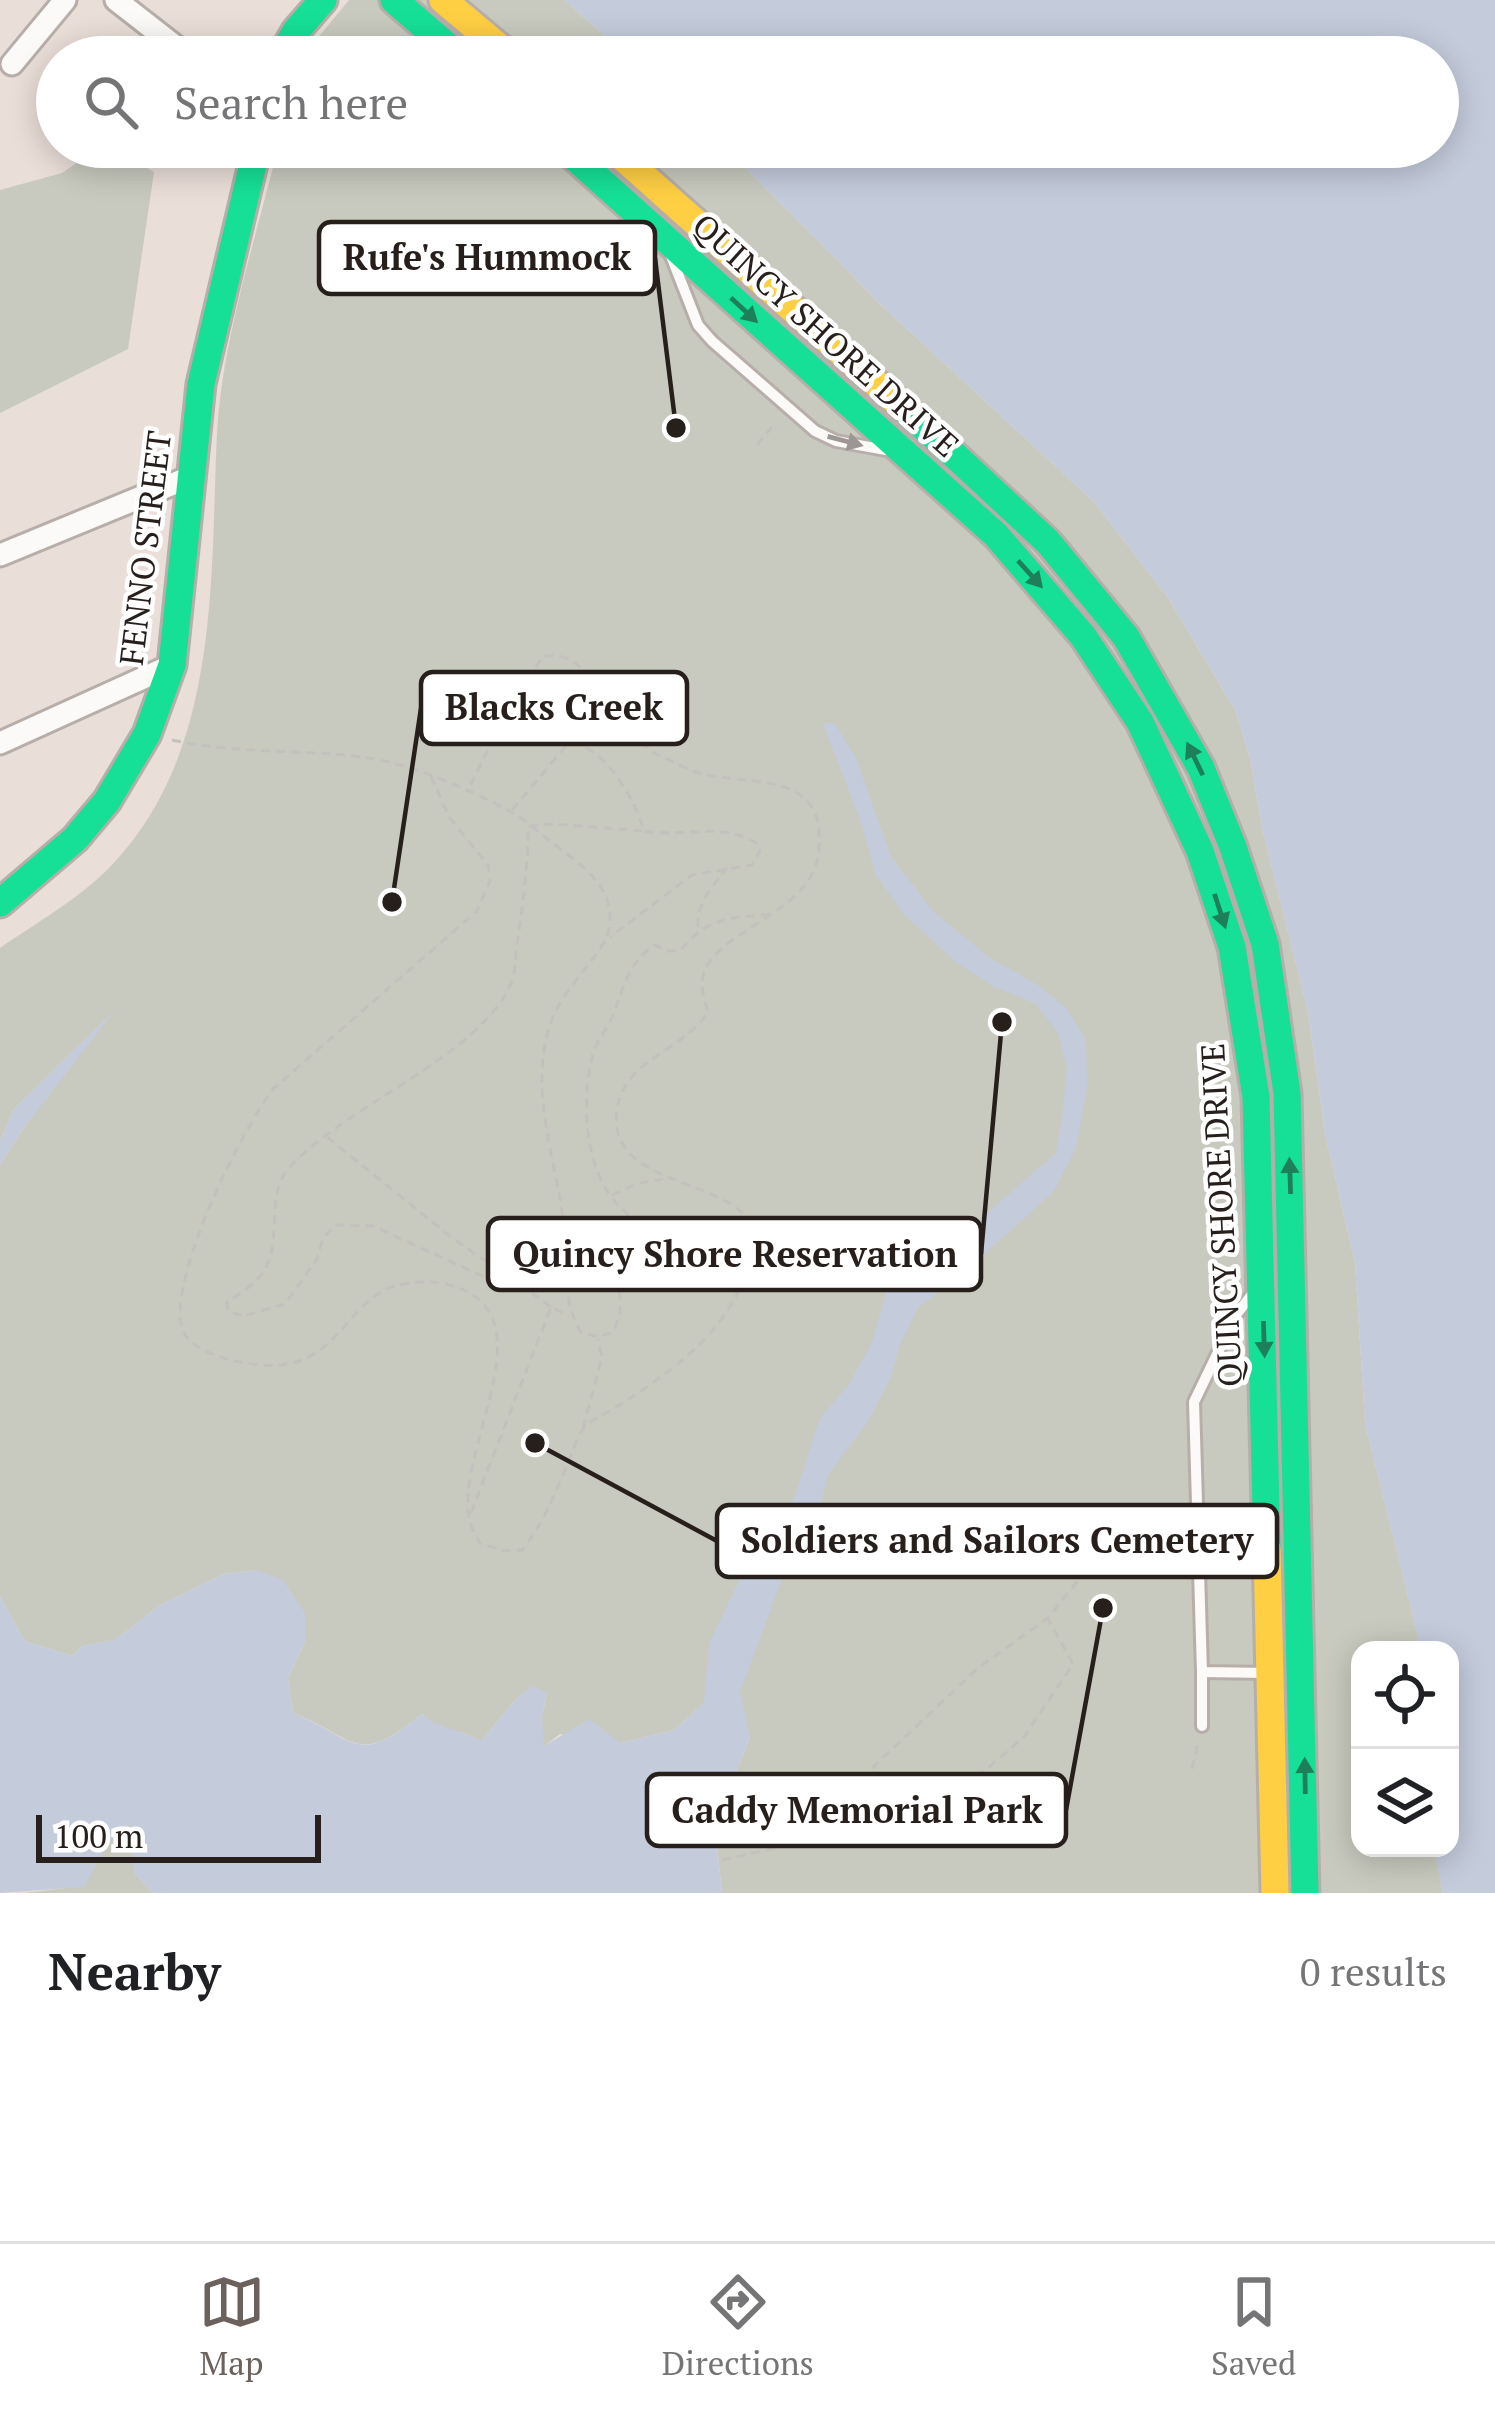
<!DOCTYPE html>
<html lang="en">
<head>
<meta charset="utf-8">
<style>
  body { margin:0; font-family:"PT Serif",serif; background:#f2f2f2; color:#202124 }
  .controls { position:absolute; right:36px; bottom:36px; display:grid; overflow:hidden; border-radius:24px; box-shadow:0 6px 30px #0003 }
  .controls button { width:108px; height:108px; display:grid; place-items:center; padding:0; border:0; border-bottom:3px solid #e0e0e0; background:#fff; color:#202124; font:60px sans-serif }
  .scale { position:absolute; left:36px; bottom:30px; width:285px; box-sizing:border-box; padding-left:12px; border:6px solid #271f1b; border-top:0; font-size:33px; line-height:42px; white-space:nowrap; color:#271f1b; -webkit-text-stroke:9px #fff; paint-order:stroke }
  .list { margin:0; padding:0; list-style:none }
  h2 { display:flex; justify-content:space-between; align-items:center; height:156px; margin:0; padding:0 48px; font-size:51px }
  h2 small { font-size:39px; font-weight:400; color:#757577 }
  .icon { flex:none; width:66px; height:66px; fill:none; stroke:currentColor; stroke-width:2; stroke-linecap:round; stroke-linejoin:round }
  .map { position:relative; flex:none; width:1495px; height:1893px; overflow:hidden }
  .search { position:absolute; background:#fff; box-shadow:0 6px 30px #0003; left:36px; right:36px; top:36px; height:132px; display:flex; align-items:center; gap:30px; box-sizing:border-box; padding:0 42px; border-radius:66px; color:#757577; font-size:45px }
  .sheet { height:348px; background:#fff }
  nav { display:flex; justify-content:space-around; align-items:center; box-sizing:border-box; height:168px; border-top:3px solid #e0e0e0; background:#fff; font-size:33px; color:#757577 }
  nav a { display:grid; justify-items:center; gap:6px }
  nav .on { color:#6b625d }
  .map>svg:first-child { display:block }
  .green { fill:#c8cabf }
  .water { fill:#c4cbdb }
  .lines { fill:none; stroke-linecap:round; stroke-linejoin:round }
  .lane-casing { stroke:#b7aea9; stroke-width:16 }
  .street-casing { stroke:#b7aea9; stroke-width:27 }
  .fast-casing { stroke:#b7aea9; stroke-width:33 }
  .slow-casing { stroke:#b7aea9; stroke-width:33 }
  .path { stroke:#c4c0be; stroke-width:3; stroke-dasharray:9 6; stroke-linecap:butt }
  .lane { stroke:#fcfaf9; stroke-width:10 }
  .street { stroke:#fcfaf9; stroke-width:21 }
  .fast { stroke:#16e098; stroke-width:27 }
  .slow { stroke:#ffcf43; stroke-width:27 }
  .oneway { fill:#1e805a }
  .oneway2 { fill:#9c9795 }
  .labels { text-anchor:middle; stroke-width:9; stroke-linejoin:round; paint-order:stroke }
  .street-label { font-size:33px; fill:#271f1b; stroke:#fff }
  .leader { fill:none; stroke:#271f1b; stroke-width:4.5 }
  .callout-dot { fill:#271f1b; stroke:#fff; stroke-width:4.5 }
  .callout { fill:#fff; stroke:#271f1b; stroke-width:4.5 }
  .callout-label { font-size:36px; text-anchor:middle; font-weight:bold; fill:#271f1b }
</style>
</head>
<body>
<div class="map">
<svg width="1495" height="1893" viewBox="0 0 1495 1893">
  <rect width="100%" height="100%" fill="#eaded8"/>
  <g class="green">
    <polygon points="349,0 564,0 629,57 302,57"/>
    <path d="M278 147H725L880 304 1094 502 1169 599 1235 710 1250 758 1262 828 1308 1012 1325 1134 1355 1263 1365 1423 1421 1650H1360V1848H1434L1443 1893H722L715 1827 750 1737 704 1703 674 1730 621 1743 560 1734 543 1747 542 1717 547 1694 517 1698 481 1741C459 1728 441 1732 422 1714 355 1768 359 1739 293 1713L288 1679 305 1641 256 1570 224 1574 160 1605 115 1640 82 1646 72 1656 25 1641 0 1597V1165L23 1129 107 1018 13 1110 0 1141V948C36 923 80 898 110 867 221 752 210 580 217 433 222 340 256 238 278 147Z"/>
    <polygon points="87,156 144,166 154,172 128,349 0,413 0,190 62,173"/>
    <polygon points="130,1823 135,1874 153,1893 24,1893 84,1886 107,1844"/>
  </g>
  <g class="water">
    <polygon points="564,0 1495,0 1495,1893 1443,1893 1434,1851 1434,1848 1450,1848 1450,1650 1421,1650 1365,1423 1355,1263 1325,1134 1308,1012 1262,828 1250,758 1235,710 1169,599 1094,502 880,304 725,147 1438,147 1438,57 629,57"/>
    <path d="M834 722 856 758 891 857 934 912 990 958 1038 985 1067 1009 1086 1040 1087 1087 1076 1148 1054 1191 957 1279 918 1307 900 1344 891 1377 869 1420 828 1475 817 1518 793 1549 740 1692 750 1737 715 1827 722 1893H153L135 1874 129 1824 107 1844 84 1887 0 1893V1597L25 1641 72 1656 82 1646 115 1640 160 1605 224 1574 256 1570 283 1580 305 1613V1641L288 1679 293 1713C358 1740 356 1768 422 1714 441 1731 459 1728 481 1741L517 1698 532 1686 547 1693 542 1717 544 1746 589 1719 621 1743 674 1730 704 1703 709 1643 764 1529 791 1507 820 1418 848 1386 872 1343 887 1289 960 1237 1056 1153 1063 1109 1067 1068 1058 1033 1036 1004 991 985 953 960 901 911 875 873 862 825 823 724Z"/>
    <polygon points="116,1009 23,1129 0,1165 0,1141 13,1110"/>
  </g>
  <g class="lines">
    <g class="lane-casing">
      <g id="lane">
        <polyline points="671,256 698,325 712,341 815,431 836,441 886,450"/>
        <polyline points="1253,1293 1236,1315 1194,1402 1202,1672 1269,1673"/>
        <polyline points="1202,1726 1202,1672"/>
      </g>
    </g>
    <g class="street-casing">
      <g id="street">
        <polyline points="116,0 189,57"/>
        <polyline points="12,64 65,0"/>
        <polyline points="0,555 190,477"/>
        <polyline points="0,743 172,665"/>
      </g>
    </g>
    <g class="fast-casing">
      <g id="fast">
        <polyline points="394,0 460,57"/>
        <polyline points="281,57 296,31 323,0"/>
        <polyline points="563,147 996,535 1083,636 1140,722 1200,851 1232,947 1256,1097 1267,1549"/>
        <polyline points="896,401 1048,542 1126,637 1201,768 1233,847 1265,944 1287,1093 1305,1893"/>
        <polyline points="0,903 75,839 107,801 147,734 172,665 201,384 257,147"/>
      </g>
    </g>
    <g class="slow-casing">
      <g id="slow">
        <polyline points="443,0 511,57"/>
        <polyline points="611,147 896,401"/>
        <polyline points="1267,1549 1275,1893"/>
      </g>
    </g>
    <g class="path">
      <polyline points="757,445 772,427"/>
      <path d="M172 740C235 754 300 749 363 757 413 764 463 787 508 810 525 819 543 836 559 848 589 870 620 894 607 936 602 951 570 985 560 1003 526 1061 548 1136 560 1198 568 1240 558 1295 581 1332L598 1337 613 1332C637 1283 599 1261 565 1230"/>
      <path d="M431 776 449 817 488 865 490 881 477 911 274 1088C243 1126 164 1285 183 1331 190 1347 211 1354 227 1359 250 1365 276 1369 299 1361 342 1347 355 1295 399 1285 427 1278 464 1282 484 1305 525 1351 458 1458 469 1518 470 1527 476 1535 480 1543L504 1551 522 1550C544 1523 555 1493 569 1461 573 1451 577 1435 584 1428 593 1418 611 1411 623 1403 672 1371 728 1331 746 1272 750 1259 757 1241 752 1227 732 1177 605 1188 617 1109 625 1058 684 1051 708 1012 706 1004 702 993 702 985 703 930 812 919 819 851 827 768 751 787 699 773 688 770 676 763 665 758 618 739 609 682 570 660 563 655 552 656 543 656L506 713 467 792"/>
      <path d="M512 810 565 747 575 743C608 752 635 800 644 831 681 838 721 821 756 843L760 851 752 865 692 875 610 937"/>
      <path d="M698 927C697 901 712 887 727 868"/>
      <polyline points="327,1137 451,1237 529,1291"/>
      <polyline points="612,1195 639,1183 671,1178"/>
      <path d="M619 1285 638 1231C629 1211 620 1210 610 1195 584 1159 582 1098 592 1057 595 1042 607 1030 613 1015 624 987 628 962 655 945L667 951H680C709 915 732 918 775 914"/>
      <path d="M551 1307 532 1293 502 1285 373 1226 335 1225 323 1238 317 1259 285 1304 243 1316 228 1311 227 1302C242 1293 260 1281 267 1265 281 1236 266 1193 289 1168 347 1104 483 1055 512 981 516 971 515 956 517 945 523 905 528 867 528 826L553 824 644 831"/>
      <polyline points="583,1428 602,1357 598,1339"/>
      <polyline points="471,1513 551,1307 569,1316"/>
      <polyline points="1192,1769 1198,1741"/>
      <polyline points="852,1790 861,1812 873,1818 968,1785 1024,1737 1073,1664 1048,1619"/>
      <polyline points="722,1860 776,1848 851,1788 978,1668 1048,1618 1081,1577"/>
    </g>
    <use href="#lane" class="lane"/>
    <use href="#street" class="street"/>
    <use href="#fast" class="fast"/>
    <use href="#slow" class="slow"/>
  </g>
  <defs><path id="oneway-solid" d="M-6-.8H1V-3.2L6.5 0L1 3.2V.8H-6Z" transform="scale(3)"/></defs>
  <g class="oneway">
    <use href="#oneway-solid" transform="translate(744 310) rotate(43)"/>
    <use href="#oneway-solid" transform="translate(1030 574) rotate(48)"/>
    <use href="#oneway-solid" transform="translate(1195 759) rotate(-116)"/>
    <use href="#oneway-solid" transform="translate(1220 911) rotate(72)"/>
    <use href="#oneway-solid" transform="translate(1290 1176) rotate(-92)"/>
    <use href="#oneway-solid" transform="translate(1264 1339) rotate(88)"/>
    <use href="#oneway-solid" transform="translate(1305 1776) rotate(-91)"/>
  </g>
  <use class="oneway2" href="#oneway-solid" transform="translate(845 441) rotate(15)"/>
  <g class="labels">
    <g class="street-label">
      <text transform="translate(826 335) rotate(42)" y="12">QUINCY SHORE DRIVE</text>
      <text transform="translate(145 548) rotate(-83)" y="12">FENNO STREET</text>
      <text transform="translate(1221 1215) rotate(-93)" y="12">QUINCY SHORE DRIVE</text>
    </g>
  </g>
  <path class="leader" d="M676 428L655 258M392 902L421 708M1002 1022L981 1254M535 1443L717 1541M1103 1608L1066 1810"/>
  <g class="callout-dot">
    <circle cx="676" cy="428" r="12"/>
    <circle cx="392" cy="902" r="12"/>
    <circle cx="1002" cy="1022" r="12"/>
    <circle cx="535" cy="1443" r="12"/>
    <circle cx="1103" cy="1608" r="12"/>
  </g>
  <g class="callout">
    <rect x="319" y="222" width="336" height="72" rx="12"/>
    <rect x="421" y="672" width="266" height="72" rx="12"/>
    <rect x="488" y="1218" width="493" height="72" rx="12"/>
    <rect x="717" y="1505" width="560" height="72" rx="12"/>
    <rect x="647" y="1774" width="419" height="72" rx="12"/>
  </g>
  <g class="callout-label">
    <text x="487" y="270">Rufe's Hummock</text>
    <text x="554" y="720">Blacks Creek</text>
    <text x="735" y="1267">Quincy Shore Reservation</text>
    <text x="997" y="1553">Soldiers and Sailors Cemetery</text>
    <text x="857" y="1823">Caddy Memorial Park</text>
  </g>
</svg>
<div class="controls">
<button><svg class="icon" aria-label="locate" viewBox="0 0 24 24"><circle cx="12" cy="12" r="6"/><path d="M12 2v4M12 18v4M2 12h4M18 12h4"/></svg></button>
<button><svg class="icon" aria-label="layers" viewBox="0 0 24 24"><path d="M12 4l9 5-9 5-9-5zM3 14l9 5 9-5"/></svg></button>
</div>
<div class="scale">100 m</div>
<div class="search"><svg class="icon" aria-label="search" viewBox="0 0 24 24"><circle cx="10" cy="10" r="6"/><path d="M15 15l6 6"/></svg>Search here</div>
</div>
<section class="sheet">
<h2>Nearby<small>0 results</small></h2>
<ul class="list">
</ul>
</section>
<nav>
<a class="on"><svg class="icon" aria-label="map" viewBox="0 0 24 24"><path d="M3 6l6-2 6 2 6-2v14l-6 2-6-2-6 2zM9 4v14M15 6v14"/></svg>Map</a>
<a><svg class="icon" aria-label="directions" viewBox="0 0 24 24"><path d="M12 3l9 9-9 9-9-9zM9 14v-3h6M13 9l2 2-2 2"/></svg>Directions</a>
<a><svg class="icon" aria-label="saved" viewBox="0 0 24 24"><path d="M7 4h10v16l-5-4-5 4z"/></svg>Saved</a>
</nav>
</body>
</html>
